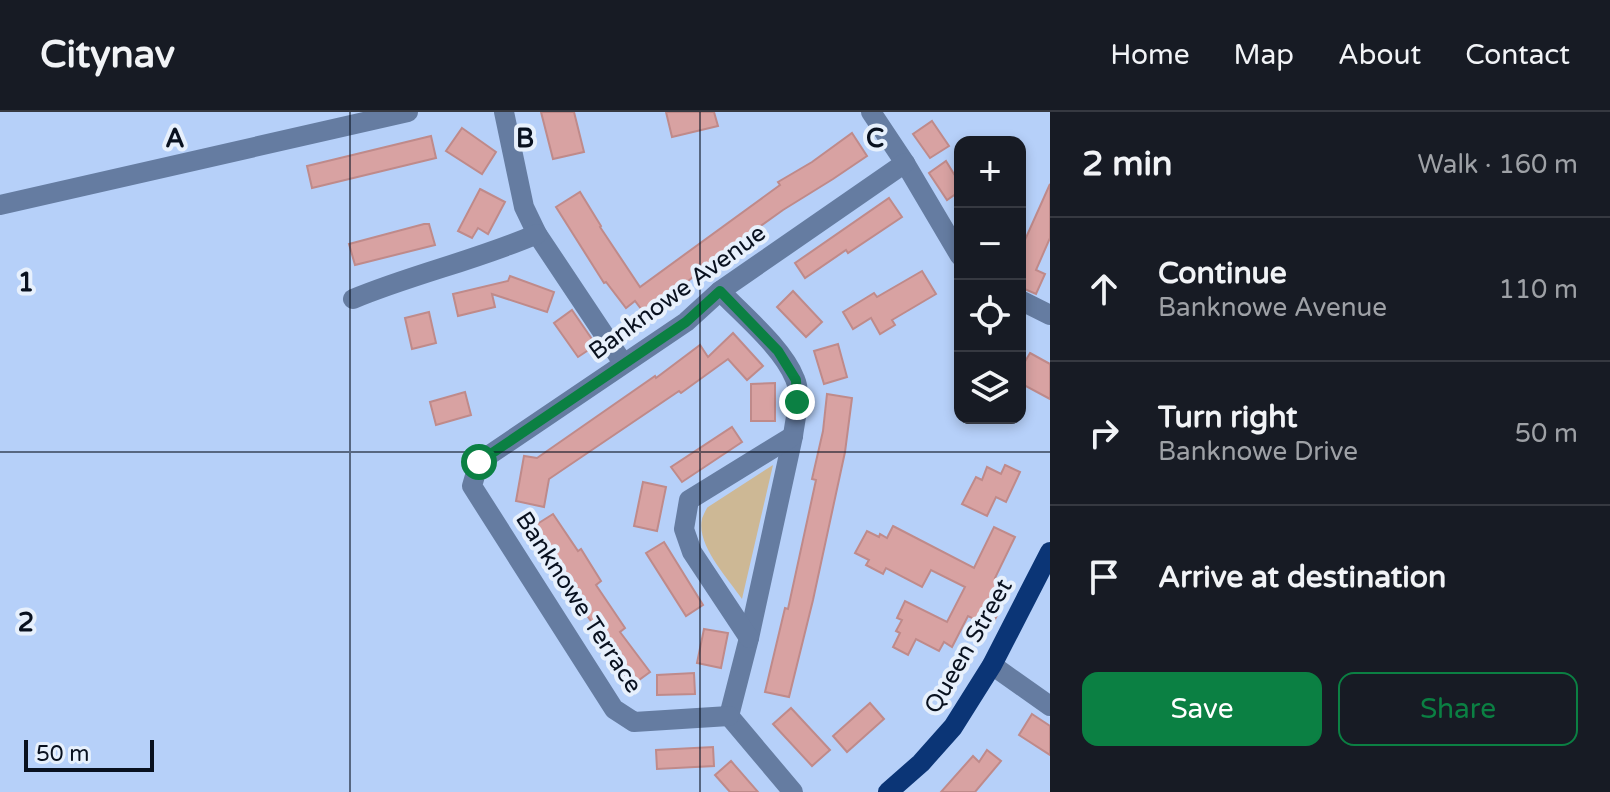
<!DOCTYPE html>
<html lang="en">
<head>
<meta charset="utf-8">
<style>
  body { margin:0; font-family:"Varela Round",sans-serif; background:#242831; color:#f1f3f6 }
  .controls { position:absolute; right:24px; top:24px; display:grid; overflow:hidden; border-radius:16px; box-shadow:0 4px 12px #0003 }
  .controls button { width:72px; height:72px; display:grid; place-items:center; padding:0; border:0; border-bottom:2px solid #363941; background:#171b24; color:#f1f3f6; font:40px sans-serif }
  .scale { position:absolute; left:24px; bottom:20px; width:130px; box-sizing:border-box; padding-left:8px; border:4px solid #09111f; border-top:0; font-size:22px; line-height:28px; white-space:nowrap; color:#09111f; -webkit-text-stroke:6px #e7f0fc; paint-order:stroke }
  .stop { position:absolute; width:24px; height:24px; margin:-18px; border:6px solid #0b8043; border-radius:50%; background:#fff }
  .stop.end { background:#0b8043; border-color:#fff; box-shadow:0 2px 8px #0008 }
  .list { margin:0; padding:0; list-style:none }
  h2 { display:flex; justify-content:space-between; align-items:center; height:104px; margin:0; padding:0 32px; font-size:34px }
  h2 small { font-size:26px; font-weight:400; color:#9ea1a6 }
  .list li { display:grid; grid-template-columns:52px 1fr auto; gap:24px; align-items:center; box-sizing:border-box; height:144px; padding:0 32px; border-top:2px solid #363941 }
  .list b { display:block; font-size:30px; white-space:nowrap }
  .list p { margin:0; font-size:26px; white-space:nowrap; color:#9ea1a6 }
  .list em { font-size:26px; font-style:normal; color:#9ea1a6 }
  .actions { display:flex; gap:16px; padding:24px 32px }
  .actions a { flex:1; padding:18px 0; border:2px solid #0b8043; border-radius:16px; text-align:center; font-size:28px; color:#0b8043 }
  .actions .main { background:#0b8043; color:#fff }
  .icon { flex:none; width:44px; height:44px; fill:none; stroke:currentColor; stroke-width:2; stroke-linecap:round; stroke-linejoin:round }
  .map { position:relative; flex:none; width:1050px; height:680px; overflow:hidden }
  header { display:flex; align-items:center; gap:48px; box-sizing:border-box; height:112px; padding:0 40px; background:#171b24; border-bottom:2px solid #363941 }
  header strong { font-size:38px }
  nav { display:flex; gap:44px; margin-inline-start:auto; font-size:28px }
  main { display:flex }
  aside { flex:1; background:#171b24 }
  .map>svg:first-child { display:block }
  .green { fill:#cdb895 }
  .building { fill:#d8a2a2; stroke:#bf8a8a; stroke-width:2 }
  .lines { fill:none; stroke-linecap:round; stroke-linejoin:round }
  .minor { stroke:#657ca1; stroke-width:20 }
  .major { stroke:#0b3576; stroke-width:20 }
  .route { stroke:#0b8043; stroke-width:10 }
  .grid { fill:none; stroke:#09111f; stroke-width:2; stroke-opacity:0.55 }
  .labels { text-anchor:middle; stroke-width:8; stroke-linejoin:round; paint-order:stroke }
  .street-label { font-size:24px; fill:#09111f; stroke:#e7f0fc }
  .grid-label { font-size:26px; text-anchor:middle; font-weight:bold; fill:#09111f; stroke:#e7f0fc; stroke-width:8; stroke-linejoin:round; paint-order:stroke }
</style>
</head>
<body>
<header>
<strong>Citynav</strong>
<nav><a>Home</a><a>Map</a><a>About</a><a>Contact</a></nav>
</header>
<main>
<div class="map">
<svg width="1050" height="680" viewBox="0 0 1050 680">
  <rect width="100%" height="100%" fill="#b6d0f9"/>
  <path class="green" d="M773 353 742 487C728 466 696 433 702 407 702 406 707 395 708 395Z"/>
  <g class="building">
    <polygon points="541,0 574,0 584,40 553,47"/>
    <polygon points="666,0 714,0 718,14 672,25"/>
    <polygon points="932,9 949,34 930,46 913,22"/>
    <polygon points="462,16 496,40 482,62 446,39"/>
    <polygon points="852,21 867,44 833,67 783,98 714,147 680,176 645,202 635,189 626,196 606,170 604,171 556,95 580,80 601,114 600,115 640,175 780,73 778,70 812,50"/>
    <polygon points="431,24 436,46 312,76 307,54"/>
    <polygon points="946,49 954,62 960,58 960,79 947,88 929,61"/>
    <polygon points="1050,72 1050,126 1036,158 1045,162 1036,182 1020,175 1020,139"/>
    <polygon points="480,77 505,90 488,122 478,116 472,126 458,119"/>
    <polygon points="889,86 902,105 848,141 846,138 805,166 795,151"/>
    <polygon points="424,112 429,112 435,133 355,153 349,132"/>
    <polygon points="922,159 936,182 892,208 895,213 880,222 871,206 853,217 843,200 874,181 877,185"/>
    <polygon points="510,164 554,180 547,200 492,182 495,195 458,204 453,182 508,169"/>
    <polygon points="793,179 822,210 806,225 777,195"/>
    <polygon points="572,198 596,233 578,245 554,211"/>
    <polygon points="429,200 436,231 412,237 405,206"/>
    <polygon points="733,221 763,254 747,268 728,247 681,281 679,279 549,367 544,395 516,389 524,344 537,346 655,264 656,266 700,233 708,245"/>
    <polygon points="838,232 847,265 824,272 814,239"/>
    <polygon points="1030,241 1050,252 1050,287 1020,271 1020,258"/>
    <polygon points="775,271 775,309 751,309 751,272"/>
    <polygon points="465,280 471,303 436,313 430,290"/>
    <polygon points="827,282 852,286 845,340 813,488 789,585 765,580 785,496 788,497 816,368 812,367 823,319"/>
    <polygon points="732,315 742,330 682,370 671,355"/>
    <polygon points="1005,353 1020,360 1006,390 996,385 987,404 962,392 976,365 982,368 987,355 1001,362"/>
    <polygon points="643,370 666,375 657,419 634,414"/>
    <polygon points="553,402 578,439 581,437 601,469 596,473 625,516 620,520 650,560 632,573 607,539 611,537 583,498 586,496 552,442 550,444 531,416"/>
    <polygon points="893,414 974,456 994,415 1015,425 995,466 1012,475 991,515 968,504 952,535 944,530 939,539 916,527 908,543 893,535 900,521 896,519 902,508 897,506 905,489 947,510 965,475 931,458 922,475 886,456 883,462 866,453 869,448 855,441 867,419 879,425 880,422 887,426"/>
    <polygon points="664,430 703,493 686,504 646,441"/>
    <polygon points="704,517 728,521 721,556 697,551"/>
    <polygon points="694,561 695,582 657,583 657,563"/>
    <polygon points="870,591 884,607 847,640 833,624"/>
    <polygon points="791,596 830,638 812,654 773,612"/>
    <polygon points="1032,602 1050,614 1050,643 1019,623"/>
    <polygon points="713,635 714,654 657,657 656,638"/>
    <polygon points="987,638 1001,649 975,680 941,680 973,644 979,650"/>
    <polygon points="731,649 758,680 730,680 715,663"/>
  </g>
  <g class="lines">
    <g class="minor">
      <polyline points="504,0 524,95 537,122 623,251"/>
      <polyline points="871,0 905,51 960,144"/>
      <polyline points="0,93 408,0"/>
      <path d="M720 179C743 203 783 236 795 267 802 283 795 307 793 324L749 526 729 604 793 680"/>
      <path d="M353 187C413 162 477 148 537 122"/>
      <polyline points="1020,188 1050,203"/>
      <polyline points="749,526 692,440 684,417 689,388 793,324"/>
      <polyline points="992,553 1050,594"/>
      <polyline points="729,604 634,610 614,597 472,374 479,350 686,210 720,179 905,51"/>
    </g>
    <polyline class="major" points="888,680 921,651 953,615 992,553 1050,440"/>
  </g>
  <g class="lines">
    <polyline class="route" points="479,350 686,210 720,179 778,239 796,268 797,290"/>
  </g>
  <path class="grid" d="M350 0V680M700 0V680M0 340H1050"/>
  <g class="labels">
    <g class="street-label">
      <text transform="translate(677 180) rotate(-36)" y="8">Banknowe Avenue</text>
      <text transform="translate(579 490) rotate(57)" y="8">Banknowe Terrace</text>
      <text transform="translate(968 534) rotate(-60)" y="8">Queen Street</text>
    </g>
  </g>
  <g class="grid-label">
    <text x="175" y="35">A</text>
    <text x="525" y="35">B</text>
    <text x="875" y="35">C</text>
    <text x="26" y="179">1</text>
    <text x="26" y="519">2</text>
  </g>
</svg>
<div class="controls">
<button>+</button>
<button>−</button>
<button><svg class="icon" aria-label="locate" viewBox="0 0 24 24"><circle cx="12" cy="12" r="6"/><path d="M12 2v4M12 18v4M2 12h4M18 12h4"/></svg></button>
<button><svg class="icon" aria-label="layers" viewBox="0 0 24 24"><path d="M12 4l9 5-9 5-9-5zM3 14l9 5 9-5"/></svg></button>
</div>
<div class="scale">50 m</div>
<div class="stop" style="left:479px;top:350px"></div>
<div class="stop end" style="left:797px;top:290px"></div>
</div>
<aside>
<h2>2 min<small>Walk · 160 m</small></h2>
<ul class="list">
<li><svg class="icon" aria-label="ahead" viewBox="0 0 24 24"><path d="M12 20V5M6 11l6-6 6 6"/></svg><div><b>Continue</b><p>Banknowe Avenue</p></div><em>110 m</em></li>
<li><svg class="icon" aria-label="right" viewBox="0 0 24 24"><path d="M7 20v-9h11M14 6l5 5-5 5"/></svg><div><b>Turn right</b><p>Banknowe Drive</p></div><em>50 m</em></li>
<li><svg class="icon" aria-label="arrive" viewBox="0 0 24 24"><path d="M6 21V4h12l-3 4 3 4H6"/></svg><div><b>Arrive at destination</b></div></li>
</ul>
<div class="actions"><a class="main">Save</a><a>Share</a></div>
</aside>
</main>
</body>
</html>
